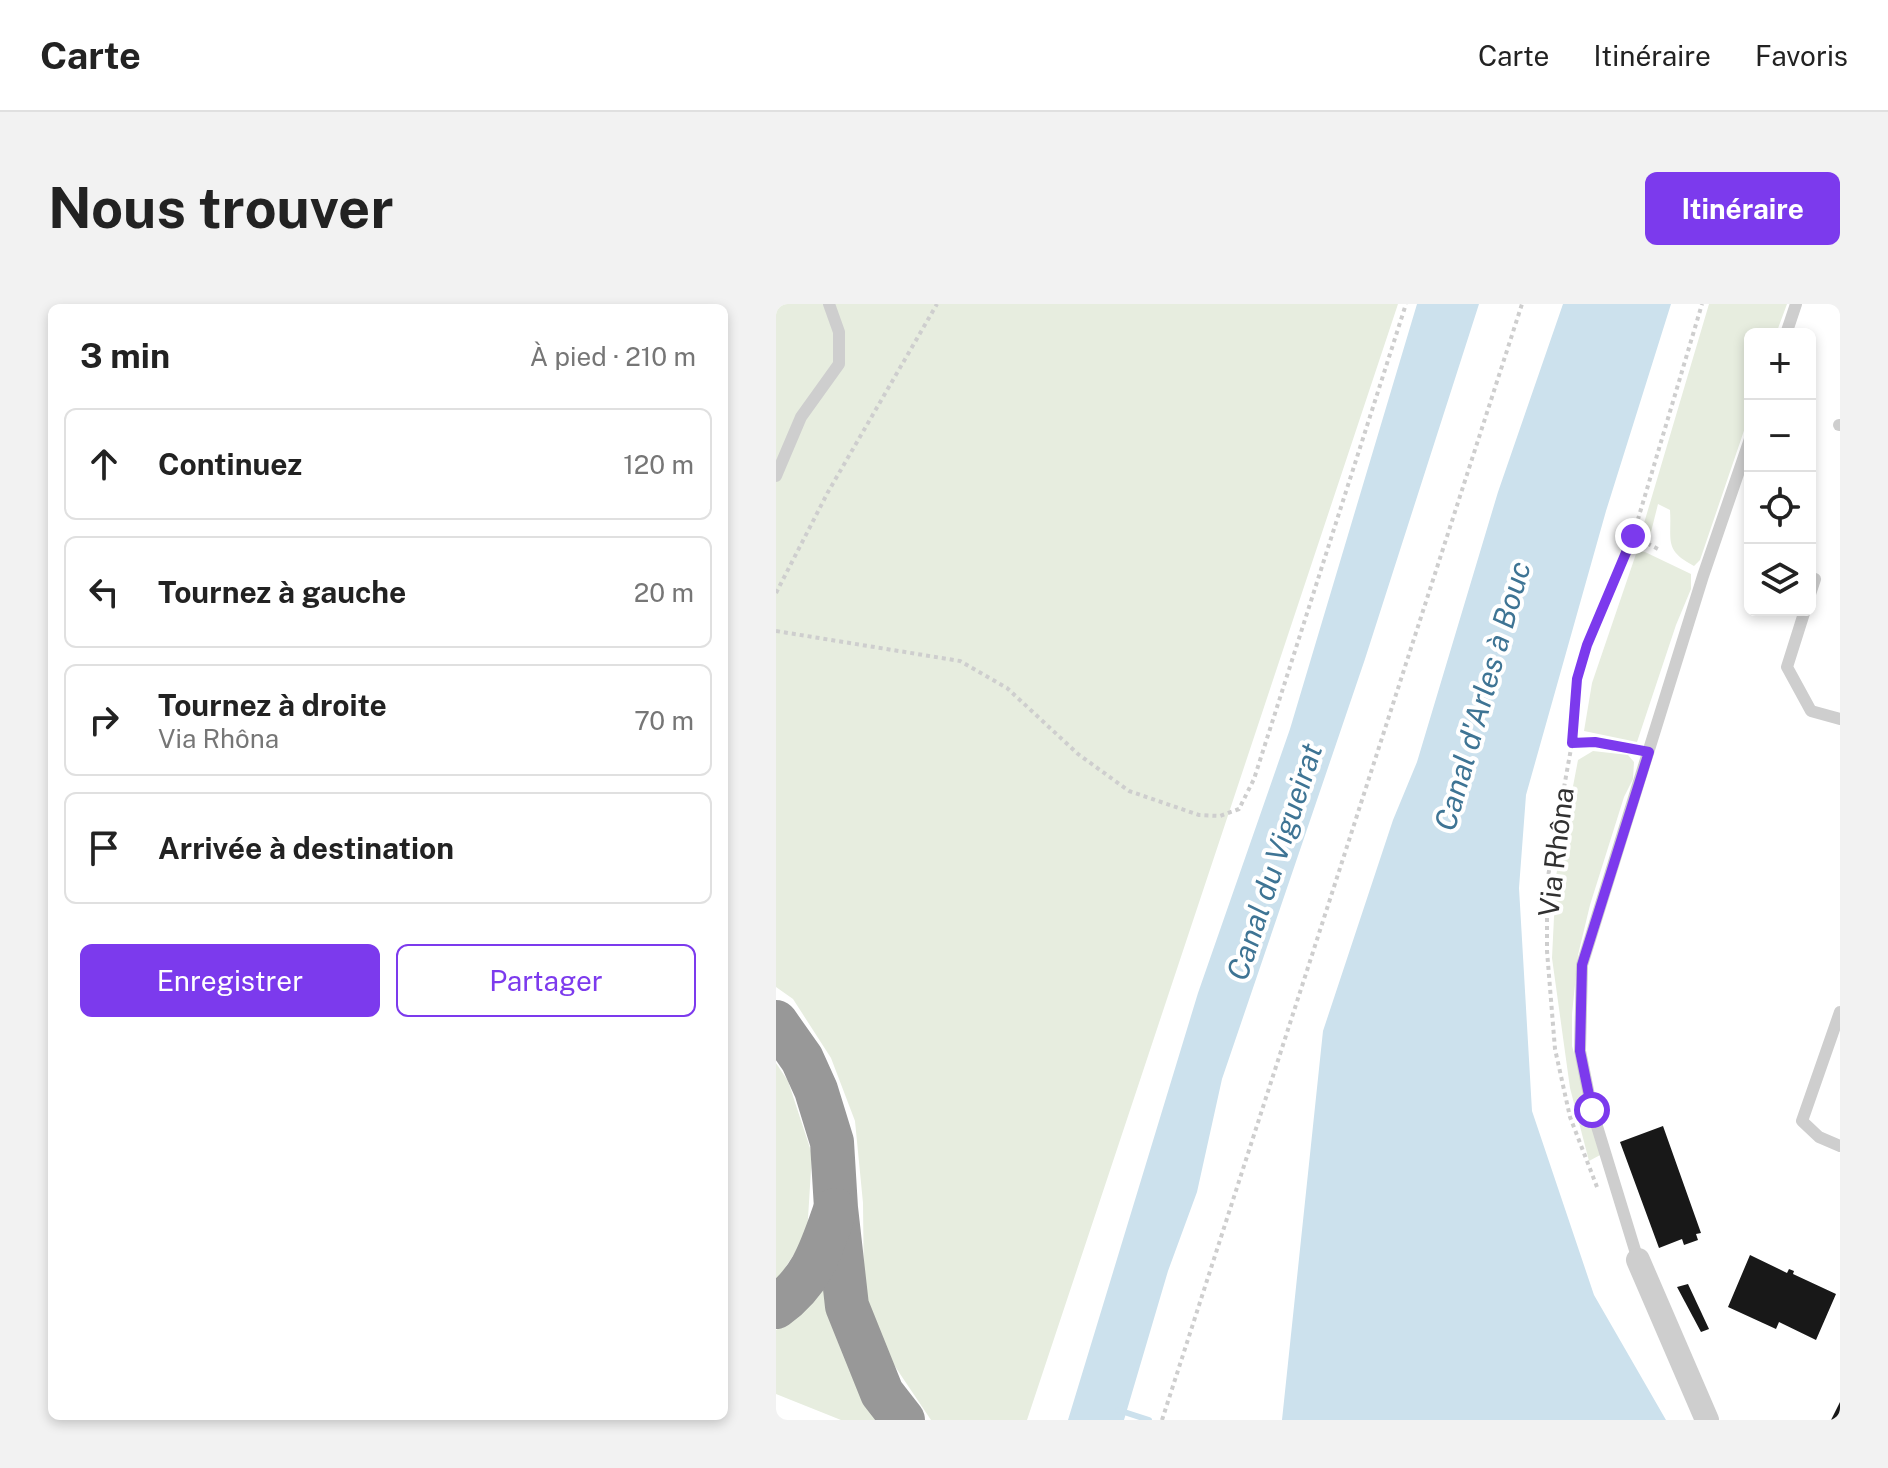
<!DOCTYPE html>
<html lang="fr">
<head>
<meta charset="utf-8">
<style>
  body { margin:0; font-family:"Public Sans",sans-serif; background:#f2f2f2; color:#222 }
  .controls { position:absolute; right:24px; top:24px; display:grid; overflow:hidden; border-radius:12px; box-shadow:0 4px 12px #0003 }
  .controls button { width:72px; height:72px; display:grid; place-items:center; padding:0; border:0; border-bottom:2px solid #e0e0e0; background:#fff; color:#222; font:40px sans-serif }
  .stop { position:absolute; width:24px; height:24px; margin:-18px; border:6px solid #7c3aed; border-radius:50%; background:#fff }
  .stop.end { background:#7c3aed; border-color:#fff; box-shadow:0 2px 8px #0008 }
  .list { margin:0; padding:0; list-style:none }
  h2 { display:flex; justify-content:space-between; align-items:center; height:104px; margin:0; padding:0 32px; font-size:34px }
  h2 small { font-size:26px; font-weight:400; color:#767676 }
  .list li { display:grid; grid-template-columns:52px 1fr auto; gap:24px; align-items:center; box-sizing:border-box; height:112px; margin:0 16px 16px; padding:0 16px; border:2px solid #e0e0e0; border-radius:12px }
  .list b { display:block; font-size:30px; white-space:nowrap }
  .list p { margin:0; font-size:26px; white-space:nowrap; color:#767676 }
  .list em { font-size:26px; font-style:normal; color:#767676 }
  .actions { display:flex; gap:16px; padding:24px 32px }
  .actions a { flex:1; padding:18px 0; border:2px solid #7c3aed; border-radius:12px; text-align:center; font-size:28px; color:#7c3aed }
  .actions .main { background:#7c3aed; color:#fff }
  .icon { flex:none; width:44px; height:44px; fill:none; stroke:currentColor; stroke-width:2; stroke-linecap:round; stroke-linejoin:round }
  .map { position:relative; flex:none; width:1064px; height:1116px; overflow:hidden; border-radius:12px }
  header { display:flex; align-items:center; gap:48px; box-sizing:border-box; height:112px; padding:0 40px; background:#fff; border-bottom:2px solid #e0e0e0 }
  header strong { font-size:38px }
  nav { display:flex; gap:44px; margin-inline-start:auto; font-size:28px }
  .intro { display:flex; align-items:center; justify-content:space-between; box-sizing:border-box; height:192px; padding:0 48px }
  h1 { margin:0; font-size:56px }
  .button { padding:20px 36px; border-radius:12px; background:#7c3aed; color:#fff; font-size:28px; font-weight:700 }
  main { display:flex; gap:48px; padding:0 48px }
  aside { flex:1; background:#fff; border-radius:12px; box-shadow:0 4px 12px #0003 }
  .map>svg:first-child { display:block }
  .green { fill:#e7eddf }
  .water { fill:#cce1ed }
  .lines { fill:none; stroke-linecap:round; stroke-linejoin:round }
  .stream { stroke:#cce1ed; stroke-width:6 }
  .building { fill:#181818 }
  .path { stroke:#cecece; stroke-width:4; stroke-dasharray:4 4; stroke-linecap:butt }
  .lane { stroke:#cecece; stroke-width:12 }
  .street { stroke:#cecece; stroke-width:24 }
  .highway { stroke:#989898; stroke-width:44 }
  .route { stroke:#7c3aed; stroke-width:10 }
  .labels { text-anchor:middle; stroke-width:8; stroke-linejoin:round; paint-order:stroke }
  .street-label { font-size:28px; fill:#313131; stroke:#fff }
  .water-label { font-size:30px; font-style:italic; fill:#3e7494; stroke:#fff }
</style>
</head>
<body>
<header>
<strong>Carte</strong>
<nav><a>Carte</a><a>Itinéraire</a><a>Favoris</a></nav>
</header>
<div class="intro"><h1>Nous trouver</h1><a class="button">Itinéraire</a></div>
<main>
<aside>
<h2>3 min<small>À pied · 210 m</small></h2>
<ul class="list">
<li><svg class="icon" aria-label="ahead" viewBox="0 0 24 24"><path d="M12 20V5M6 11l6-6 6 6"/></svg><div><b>Continuez</b></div><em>120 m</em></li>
<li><svg class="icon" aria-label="left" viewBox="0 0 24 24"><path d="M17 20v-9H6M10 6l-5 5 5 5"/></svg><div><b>Tournez à gauche</b></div><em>20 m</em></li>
<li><svg class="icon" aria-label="right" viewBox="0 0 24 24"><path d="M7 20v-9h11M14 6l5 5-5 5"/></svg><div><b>Tournez à droite</b><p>Via Rhôna</p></div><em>70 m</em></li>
<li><svg class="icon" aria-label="arrive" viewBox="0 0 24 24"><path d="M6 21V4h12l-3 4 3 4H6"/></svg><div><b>Arrivée à destination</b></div></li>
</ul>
<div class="actions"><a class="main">Enregistrer</a><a>Partager</a></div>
</aside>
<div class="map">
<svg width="1064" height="1116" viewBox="0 0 1064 1116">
  <rect width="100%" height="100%" fill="#fff"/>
  <g class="green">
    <polygon points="0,0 622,0 251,1116 155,1116 114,1055 88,990 87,899 79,817 55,754 17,695 0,683"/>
    <path d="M933 0H1011L1000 30H974V109L924 256 918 262C887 246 896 236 894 206L882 200 874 232 866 226Z"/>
    <polygon points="861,247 869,248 915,270 915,285 900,321 861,438 808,427 816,379"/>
    <polygon points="817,447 852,451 858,458 857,475 848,493 814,601 802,651 796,710 796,742 826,850 813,857 794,784 776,654 780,572 802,456"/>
    <polygon points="0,759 12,777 36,850 31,930 0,978"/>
    <polygon points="47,986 54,992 105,1116 65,1116 0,1090 0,1026 29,1005"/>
  </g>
  <g class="water">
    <polygon points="641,0 703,0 589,355 446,775 421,888 392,967 348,1116 292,1116 422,689 514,425"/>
    <polygon points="787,0 895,0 830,207 750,491 743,584 756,807 818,991 890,1116 506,1116 547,727 617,516 641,458 722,188"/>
  </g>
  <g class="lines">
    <polyline class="stream" points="342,1106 373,1116"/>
  </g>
  <g class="building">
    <polygon points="887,822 925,929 920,930 922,936 908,941 906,935 883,944 844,838"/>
    <polygon points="974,951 1011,969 1013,965 1018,967 1017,970 1060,990 1040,1036 1003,1018 1000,1025 952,1003"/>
    <polygon points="912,980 933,1025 925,1028 901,983"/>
    <polygon points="1064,1098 1064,1116 1055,1116"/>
  </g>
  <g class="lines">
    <g class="path">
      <polyline points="857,232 882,245"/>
      <polyline points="0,289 52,188 161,0"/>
      <polyline points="0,327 184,357 231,384 302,450 353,487 423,511 444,512 463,505 478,475 630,0"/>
      <polyline points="796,439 819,438 859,446"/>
      <polyline points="821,883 794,813 779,745 771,647 771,578 796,439 801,375 811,341 857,232 926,0"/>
      <polyline points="386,1116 746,0"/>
    </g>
    <g class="lane">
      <polyline points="1010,30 1020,0"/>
      <polyline points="1063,121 1064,121"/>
      <polyline points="0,172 25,113 63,60 63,28 53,0"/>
      <polyline points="1034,290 1039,275"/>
      <polyline points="1029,306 1011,363 1035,407 1064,415"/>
      <polyline points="1064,708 1026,817 1043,833 1064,842"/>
      <polyline points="862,956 816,806 804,747 806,661 927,272 974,135"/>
    </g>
    <polyline class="street" points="862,956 931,1116"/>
    <g class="highway">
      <polyline points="0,718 26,755 40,786 56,838 60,904 71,1002 106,1089 127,1116"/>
      <path d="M0 1003C36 977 45 946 59 906"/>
    </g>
  </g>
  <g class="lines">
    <polyline class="route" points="816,806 804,747 806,661 873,448 819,438 796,439 801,375 811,341 857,232"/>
  </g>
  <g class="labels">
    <g class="street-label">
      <text transform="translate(780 548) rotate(-83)" y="10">Via Rhôna</text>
    </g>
    <g class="water-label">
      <text transform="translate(707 392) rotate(-74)" y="10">Canal d'Arles à Bouc</text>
      <text transform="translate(499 558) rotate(-72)" y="10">Canal du Vigueirat</text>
    </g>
  </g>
</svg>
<div class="controls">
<button>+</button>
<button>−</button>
<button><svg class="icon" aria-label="locate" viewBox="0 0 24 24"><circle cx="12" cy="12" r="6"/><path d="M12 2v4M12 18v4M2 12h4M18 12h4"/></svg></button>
<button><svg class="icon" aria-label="layers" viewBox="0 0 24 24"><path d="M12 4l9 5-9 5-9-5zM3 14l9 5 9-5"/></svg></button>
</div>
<div class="stop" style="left:816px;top:806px"></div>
<div class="stop end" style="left:857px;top:232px"></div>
</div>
</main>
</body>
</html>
